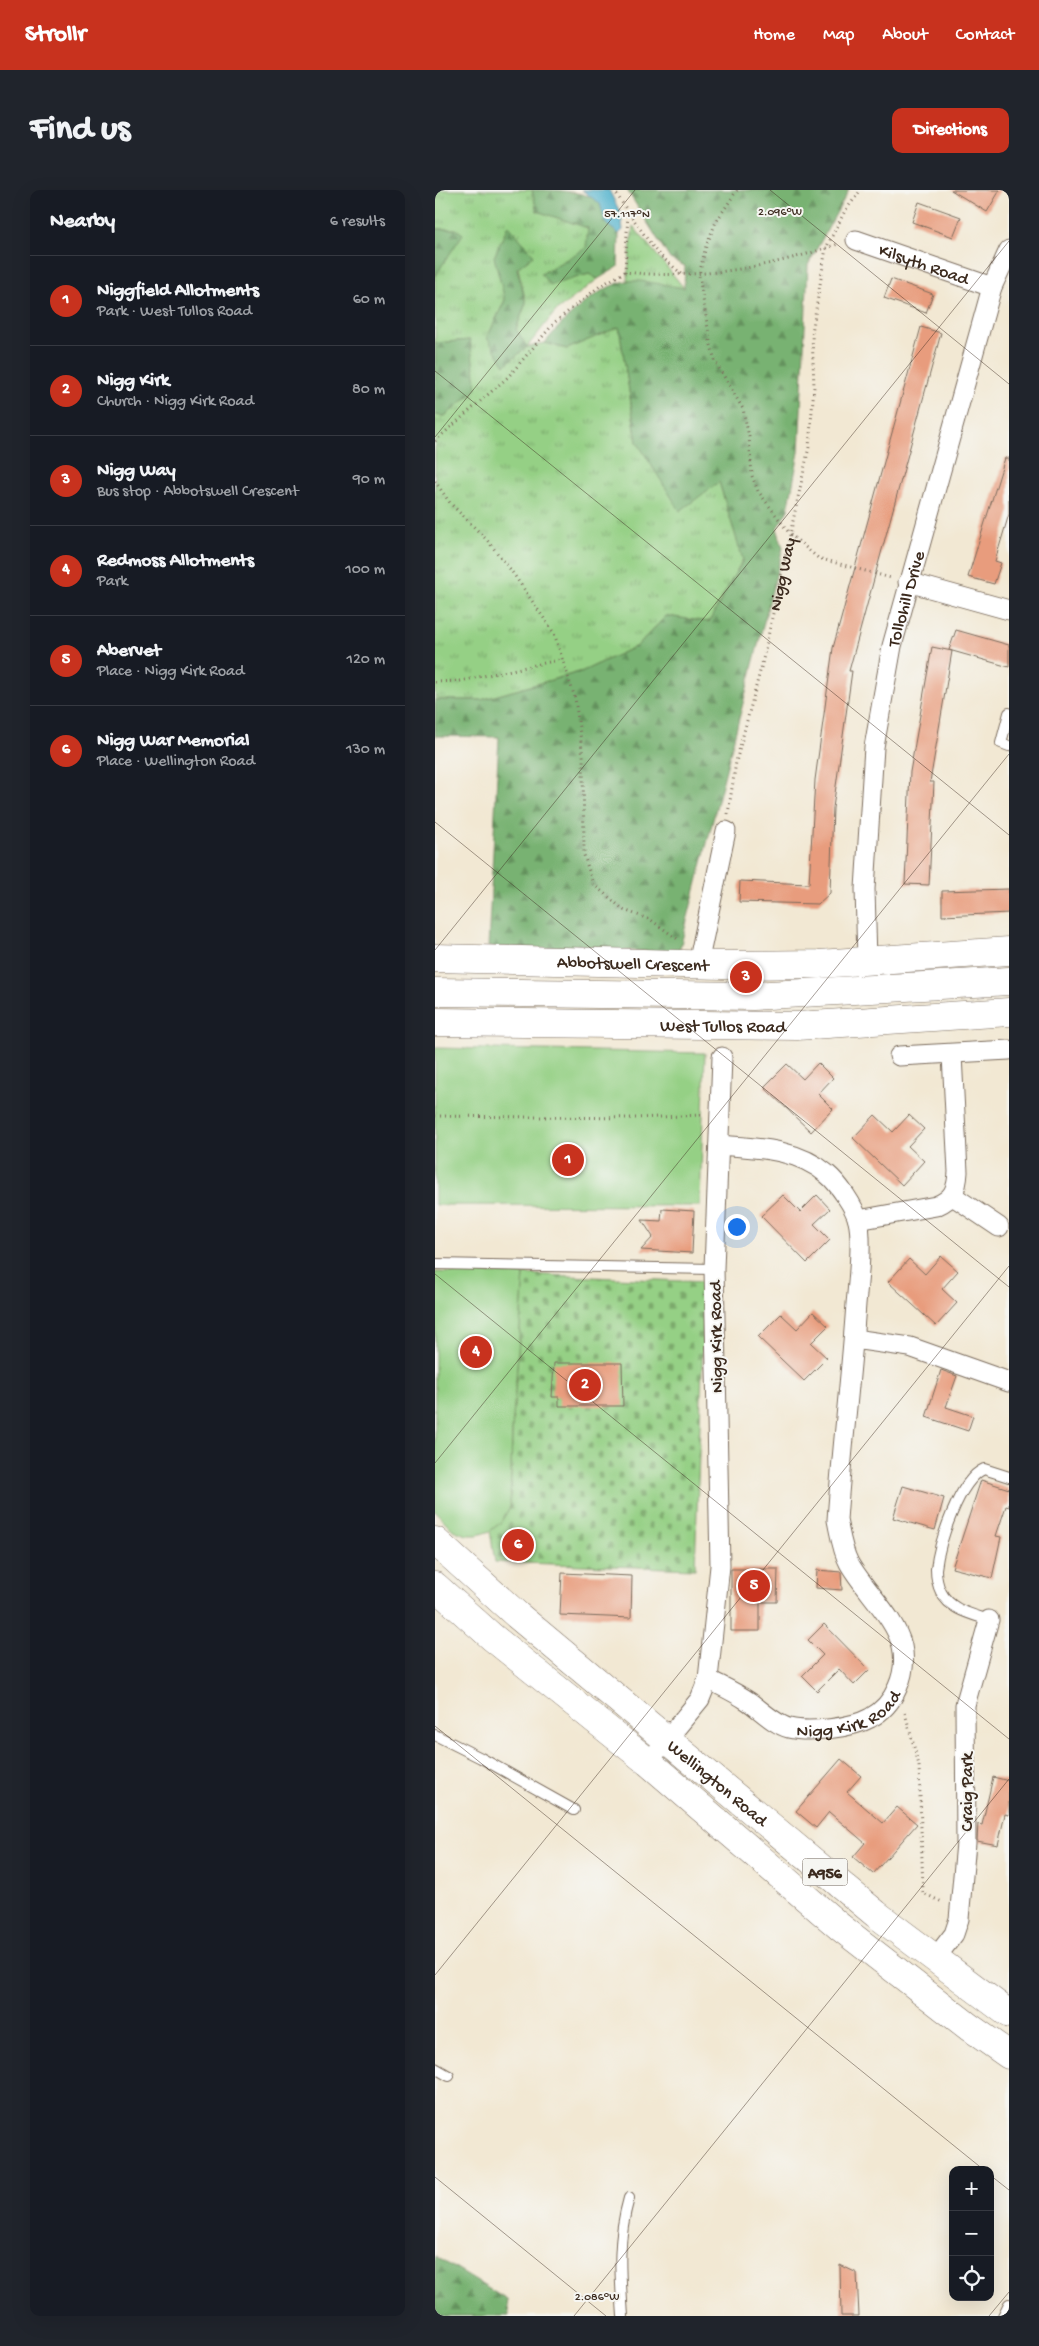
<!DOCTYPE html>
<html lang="en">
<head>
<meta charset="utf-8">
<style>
  body { margin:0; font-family:"Gochi Hand",sans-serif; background:#20242c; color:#f1f3f6 }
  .controls { position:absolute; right:15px; bottom:15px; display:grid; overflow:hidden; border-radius:10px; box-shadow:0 5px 20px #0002 }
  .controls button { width:45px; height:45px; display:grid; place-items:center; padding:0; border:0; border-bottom:1px solid #363941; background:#171b24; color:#f1f3f6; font:25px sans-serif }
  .you { position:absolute; left:301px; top:1036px; width:18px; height:18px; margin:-12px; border:4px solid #fff; border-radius:50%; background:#1a73e8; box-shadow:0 0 0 8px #1a73e833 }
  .badge { display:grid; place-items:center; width:32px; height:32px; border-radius:50%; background:#c8321e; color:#fff; font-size:16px; font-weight:700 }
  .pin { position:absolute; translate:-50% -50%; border:2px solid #fff; box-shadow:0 1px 5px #0006 }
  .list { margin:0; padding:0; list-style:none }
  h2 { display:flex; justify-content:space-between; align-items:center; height:65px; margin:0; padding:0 20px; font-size:21px }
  h2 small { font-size:16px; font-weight:400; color:#9ea1a6 }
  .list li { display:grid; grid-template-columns:32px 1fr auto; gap:15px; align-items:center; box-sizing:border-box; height:90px; padding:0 20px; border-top:1px solid #363941 }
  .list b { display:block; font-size:19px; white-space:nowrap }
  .list p { margin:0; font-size:16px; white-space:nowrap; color:#9ea1a6 }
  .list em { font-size:16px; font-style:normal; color:#9ea1a6 }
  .icon { flex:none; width:28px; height:28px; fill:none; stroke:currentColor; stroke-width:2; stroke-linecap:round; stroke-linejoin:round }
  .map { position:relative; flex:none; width:574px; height:2126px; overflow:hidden; border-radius:10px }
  header { display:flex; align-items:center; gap:30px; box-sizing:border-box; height:70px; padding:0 25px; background:#c8321e; color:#fff }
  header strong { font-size:24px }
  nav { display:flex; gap:28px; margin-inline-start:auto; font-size:18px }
  .intro { display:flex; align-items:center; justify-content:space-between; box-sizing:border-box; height:120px; padding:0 30px }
  h1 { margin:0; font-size:35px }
  .button { padding:12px 22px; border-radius:10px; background:#c8321e; color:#fff; font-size:18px; font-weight:700 }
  main { display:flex; gap:30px; padding:0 30px }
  aside { flex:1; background:#171b24; border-radius:10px; box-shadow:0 5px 20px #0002 }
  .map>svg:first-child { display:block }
  .grass { fill:url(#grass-tufts); stroke:#687d52; fill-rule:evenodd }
  .forest { fill:url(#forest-firs); stroke:#5a6e48 }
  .cemetery { fill:url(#cemetery-stones); stroke:#687d52 }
  .green { fill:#95d085; stroke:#687d52 }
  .water { fill:#4db1cc; stroke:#446e75 }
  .building { fill:#e89c7d }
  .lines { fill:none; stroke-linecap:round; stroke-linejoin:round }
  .lane-casing { stroke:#7b6c5d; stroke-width:12 }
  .street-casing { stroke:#7b6c5d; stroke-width:21 }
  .secondary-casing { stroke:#7b6c5d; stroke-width:29 }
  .primary-casing { stroke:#7b6c5d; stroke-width:29 }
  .path { stroke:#7b6c5d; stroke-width:3; stroke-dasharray:1 4; stroke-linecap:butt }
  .lane { stroke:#fff; stroke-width:10 }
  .street { stroke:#fff; stroke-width:19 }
  .secondary { stroke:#fff; stroke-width:28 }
  .primary { stroke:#fff; stroke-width:28 }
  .ticks { fill:none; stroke:#3b2a1e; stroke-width:1; stroke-opacity:0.45 }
  .labels { text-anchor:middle; stroke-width:4; stroke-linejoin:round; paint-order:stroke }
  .shield { fill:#f6f6f2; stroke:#73675e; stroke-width:1 }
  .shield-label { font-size:16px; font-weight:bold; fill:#3b2a1e }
  .street-label { font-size:18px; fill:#3b2a1e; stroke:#f6f6f2 }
  .ticks-label { font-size:12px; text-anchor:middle; fill:#3b2a1e; stroke:#f6f6f2; stroke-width:4; stroke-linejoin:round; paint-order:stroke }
</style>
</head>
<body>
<header>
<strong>Strollr</strong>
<nav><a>Home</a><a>Map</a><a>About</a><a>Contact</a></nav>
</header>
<div class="intro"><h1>Find us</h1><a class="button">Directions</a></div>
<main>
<aside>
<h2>Nearby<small>6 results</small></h2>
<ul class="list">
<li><span class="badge">1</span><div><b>Niggfield Allotments</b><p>Park · West Tullos Road</p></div><em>60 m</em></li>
<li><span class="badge">2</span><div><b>Nigg Kirk</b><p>Church · Nigg Kirk Road</p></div><em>80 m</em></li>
<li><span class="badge">3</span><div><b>Nigg Way</b><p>Bus stop · Abbotswell Crescent</p></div><em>90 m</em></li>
<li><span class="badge">4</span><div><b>Redmoss Allotments</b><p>Park</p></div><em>100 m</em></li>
<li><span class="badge">5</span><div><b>Abervet</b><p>Place · Nigg Kirk Road</p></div><em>120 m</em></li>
<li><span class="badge">6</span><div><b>Nigg War Memorial</b><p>Place · Wellington Road</p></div><em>130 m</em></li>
</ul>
</aside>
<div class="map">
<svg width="574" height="2126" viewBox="0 0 574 2126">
  <defs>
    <pattern id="grass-tufts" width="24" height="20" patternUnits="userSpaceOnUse" patternTransform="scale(1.25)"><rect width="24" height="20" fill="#95d085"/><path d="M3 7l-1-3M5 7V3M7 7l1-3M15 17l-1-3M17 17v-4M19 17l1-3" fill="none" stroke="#7ba96c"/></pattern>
    <pattern id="forest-firs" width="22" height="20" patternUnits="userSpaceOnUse" patternTransform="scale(1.25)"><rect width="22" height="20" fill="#78b272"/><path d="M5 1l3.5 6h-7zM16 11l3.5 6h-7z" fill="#64915d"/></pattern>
    <pattern id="cemetery-stones" width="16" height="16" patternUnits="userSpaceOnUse" patternTransform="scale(1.25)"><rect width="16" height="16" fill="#95d085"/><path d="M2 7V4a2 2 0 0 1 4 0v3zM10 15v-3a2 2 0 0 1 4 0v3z" fill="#7ba96c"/></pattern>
  </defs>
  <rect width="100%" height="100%" fill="#f6f6f2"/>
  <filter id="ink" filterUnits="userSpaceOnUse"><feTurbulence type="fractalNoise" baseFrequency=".02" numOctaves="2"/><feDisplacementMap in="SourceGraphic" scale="10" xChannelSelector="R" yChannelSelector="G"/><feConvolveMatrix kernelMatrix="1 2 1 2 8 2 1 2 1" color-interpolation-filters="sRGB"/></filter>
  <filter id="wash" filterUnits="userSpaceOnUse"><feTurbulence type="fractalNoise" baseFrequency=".0096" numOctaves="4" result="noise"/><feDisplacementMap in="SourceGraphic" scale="20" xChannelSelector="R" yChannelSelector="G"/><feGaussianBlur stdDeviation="1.12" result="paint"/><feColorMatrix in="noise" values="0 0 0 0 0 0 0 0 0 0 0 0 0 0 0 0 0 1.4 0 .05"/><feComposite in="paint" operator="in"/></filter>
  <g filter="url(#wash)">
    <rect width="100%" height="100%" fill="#f2e8d3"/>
    <g class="grass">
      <path d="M0 0H97L102 21 153 38 152 58 107 84 116 95 154 84 163 89 120 122 92 157 110 153 132 159 184 136 202 252 284 292 308 369 274 432 231 426 202 456 148 481 46 510H0V225L10 226 35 150 0 153V86L21 39H0ZM73 35 91 113 81 139 52 148 70 110Z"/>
      <polygon points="198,36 249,98 192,91"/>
    </g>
    <g class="forest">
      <path d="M97 0C117 0 156 0 166 15 174 33 167 31 184 44L183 77 163 89 154 84 115 95 106 84 151 58 153 38 102 21Z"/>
      <path d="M192 0H414L373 75 364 262 353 320 342 338 348 358 244 762 53 757 64 547 0 546V510H46L148 481 202 456 231 426 274 432 308 370 284 292 245 321 202 252 184 137 132 159 110 153C128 130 162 96 192 91 204 89 235 96 249 98L250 76 235 69Z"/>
      <polygon points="73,35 99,65 82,78 91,113 81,139 92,157 70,175 52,148 70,110 59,67"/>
      <polygon points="0,39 21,39 28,44 0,86"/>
      <polygon points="35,150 42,199 10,226 0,225 0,153"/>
      <polygon points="0,2066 72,2110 74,2126 0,2126"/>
    </g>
    <polygon class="cemetery" points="89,1084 270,1092 260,1379 60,1372 55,1341 65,1333 75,1317 77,1241"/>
    <g class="green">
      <polygon points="0,858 270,863 265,1016 0,1015"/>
      <polygon points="0,1082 89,1084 77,1241 75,1317 65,1333 55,1341 43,1345 31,1345 18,1340 0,1321"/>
    </g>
    <polygon class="water" points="147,0 174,0 186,24 188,40 184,44 171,34 165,14"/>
    <g id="blocks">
      <g class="building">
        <polygon points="516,0 565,0 552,22"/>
        <polygon points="484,12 526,27 518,47 477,32"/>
        <polygon points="456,89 498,104 491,123 449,108"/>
        <polygon points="486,137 506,143 414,481 417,481 398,618 395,703 383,714 304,712 305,691 374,694 380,590 398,458"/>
        <polygon points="570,268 574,268 574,324 560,371 566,373 559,394 533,387"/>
        <polygon points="521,440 574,455 574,477 514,460"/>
        <polygon points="497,457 517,461 495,592 499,592 494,695 470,694 475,582"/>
        <polygon points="574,699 574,723 507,726 507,701"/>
        <polygon points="383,873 398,888 383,904 398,919 376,942 329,897 352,874 368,889"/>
        <polygon points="440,925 458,942 474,925 489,939 473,956 489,971 467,995 418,948"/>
        <polygon points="348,1005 365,1022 382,1005 395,1019 379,1034 395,1050 372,1073 326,1026"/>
        <polygon points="227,1019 259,1021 257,1063 206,1060 218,1047 207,1030 226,1031"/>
        <polygon points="506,1066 523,1081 507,1099 522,1113 501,1136 453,1092 474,1069 490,1084"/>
        <polygon points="378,1122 393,1136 376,1153 392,1168 369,1191 323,1147 346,1124 362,1139"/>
        <polygon points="119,1173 187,1173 188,1216 124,1216 124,1207 117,1207"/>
        <polygon points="506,1180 522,1186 511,1217 538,1226 533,1241 491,1227"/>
        <polygon points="546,1290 574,1299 574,1317 571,1316 561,1346 566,1347 557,1388 517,1378"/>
        <polygon points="468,1296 509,1308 500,1340 458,1328"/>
        <polygon points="296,1379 343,1379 342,1412 325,1412 325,1441 296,1441"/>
        <polygon points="382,1380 406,1382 407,1400 381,1398"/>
        <polygon points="127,1383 197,1386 196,1428 125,1425"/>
        <polygon points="389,1434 434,1480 419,1495 404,1479 382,1501 367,1486 388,1465 373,1450"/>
        <polygon points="406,1569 426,1586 412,1602 448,1633 462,1617 482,1634 438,1684 418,1667 430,1653 394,1622 381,1638 361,1621"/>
        <polygon points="558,1587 574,1591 574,1625 570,1624 563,1655 542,1651 543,1634 547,1635"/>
        <polygon points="405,2075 422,2083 424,2126 406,2126"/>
      </g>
    </g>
  </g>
  <g filter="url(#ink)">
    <use href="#blocks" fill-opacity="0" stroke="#7b6c5d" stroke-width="1"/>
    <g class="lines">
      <g class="lane-casing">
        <g id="lane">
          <polyline points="574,523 566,553 574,556"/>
          <polyline points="0,1074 279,1079"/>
          <path d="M554 1430C536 1424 515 1420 506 1402 503 1396 501 1386 501 1379 504 1353 524 1290 549 1279L574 1287"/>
          <polyline points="0,1545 46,1568 139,1620"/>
          <polyline points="0,1878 14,1886"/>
          <path d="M188 2126C185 2083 182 2050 194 2008"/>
          <polyline points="568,2126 574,2114"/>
        </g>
      </g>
      <g class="street-casing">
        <g id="street">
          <path id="s2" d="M421 50 557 97"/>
          <polyline points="473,392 574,420"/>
          <path id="s3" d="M432 770 430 699 439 557 457 456 557 97 574 60"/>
          <polyline points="263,774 291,641"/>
          <polyline points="464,866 574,860"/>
          <polyline points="518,1006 564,1037"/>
          <path d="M423 1030 501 1016C518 1009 522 1000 523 982L517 865"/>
          <polyline points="419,1149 475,1157 574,1192"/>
          <path id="s4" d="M273 1489C286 1496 300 1502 313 1511 325 1519 339 1534 354 1538 374 1543 417 1538 435 1528 460 1515 473 1483 467 1456 460 1427 429 1400 414 1373 407 1360 405 1344 402 1330 407 1258 416 1186 421 1114 423 1093 428 1050 423 1031 420 1017 403 993 392 984 362 958 321 958 284 955"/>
          <polyline points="224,1559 265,1509 273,1489 285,1376 279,1079 287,867"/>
          <polyline points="499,1770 519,1744 524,1729 531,1653 530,1515 554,1430"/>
        </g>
      </g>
      <g class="secondary-casing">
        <g id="secondary">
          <path id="s5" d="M0 768 288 775 384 774 574 761"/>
          <polyline points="0,802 318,806 574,791"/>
          <path id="s6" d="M0 832 362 836 574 822"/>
        </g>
      </g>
      <g class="primary-casing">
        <g id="primary">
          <path id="s7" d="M0 1351 82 1425 441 1724 574 1824"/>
          <polyline points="0,1396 57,1447 213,1572 405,1737 534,1837 574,1865"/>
        </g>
      </g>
      <g class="path">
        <path d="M179 0 193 22 190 82C262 90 335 78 403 54"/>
        <polyline points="302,0 281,32 271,56 264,85 275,151 280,171 308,219 314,247 317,286 323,301 355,344 383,368 456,388"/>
        <polyline points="194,23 222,63 248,85"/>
        <polyline points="0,251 73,187 120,132 165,96 190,82"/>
        <polyline points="0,291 15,313 52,350 75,379 119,443 140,508 148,566 149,665 158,694 189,720 216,730 244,750"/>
        <polyline points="0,492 25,491 128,469"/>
        <path id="s1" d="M293 624 301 572 327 474 374 257 379 197 377 143 391 58 410 21 426 0"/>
        <polyline points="0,926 202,928 266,925"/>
        <polyline points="470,1523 484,1575 488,1703 507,1712"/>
      </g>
      <use href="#lane" class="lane"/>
      <use href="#street" class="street"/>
      <use href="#secondary" class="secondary"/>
      <use href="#primary" class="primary"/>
    </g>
  </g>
  <path class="ticks" d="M335 0 574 194M0 181 574 645M0 247 200 0M0 632 574 1097M0 760 574 51M0 1084 574 1549M0 1273 574 564M0 1536 549 1980M0 1785 574 1076M555 1985 574 2000M0 1987 171 2126M139 2126 574 1589M554 2126 574 2102"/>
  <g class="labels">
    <rect class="shield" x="367.5" y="1668.5" width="45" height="27" rx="4"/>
    <g class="shield-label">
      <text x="390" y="1688">A956</text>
    </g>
    <g class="street-label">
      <text dy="6" stroke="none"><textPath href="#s2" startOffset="72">Kilsyth Road</textPath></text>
      <text dy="6" stroke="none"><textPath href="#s1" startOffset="246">Nigg Way</textPath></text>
      <text dy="6" stroke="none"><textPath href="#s3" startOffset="365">Tollohill Drive</textPath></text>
      <text dy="6" stroke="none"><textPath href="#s5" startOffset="198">Abbotswell Crescent</textPath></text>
      <text dy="6" stroke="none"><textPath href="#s6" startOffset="288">West Tullos Road</textPath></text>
      <text transform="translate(280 1147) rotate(-91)" y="6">Nigg Kirk Road</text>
      <text dy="6" stroke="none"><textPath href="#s4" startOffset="159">Nigg Kirk Road</textPath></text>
      <text dy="6" stroke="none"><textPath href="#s7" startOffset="372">Wellington Road</textPath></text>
      <text transform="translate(531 1602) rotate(-90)" y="6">Craig Park</text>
    </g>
  </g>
  <g class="ticks-label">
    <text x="345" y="25">2.096°W</text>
    <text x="192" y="27">57.117°N</text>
    <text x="162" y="2110">2.086°W</text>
  </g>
</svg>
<div class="controls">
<button>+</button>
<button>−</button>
<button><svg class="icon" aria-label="locate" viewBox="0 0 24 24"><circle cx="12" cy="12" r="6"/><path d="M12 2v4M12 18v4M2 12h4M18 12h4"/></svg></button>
</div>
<div class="you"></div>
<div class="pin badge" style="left:133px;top:970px">1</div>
<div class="pin badge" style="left:150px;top:1195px">2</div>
<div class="pin badge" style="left:311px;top:787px">3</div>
<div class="pin badge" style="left:41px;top:1162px">4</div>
<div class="pin badge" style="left:319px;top:1396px">5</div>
<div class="pin badge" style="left:83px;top:1355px">6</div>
</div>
</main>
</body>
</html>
